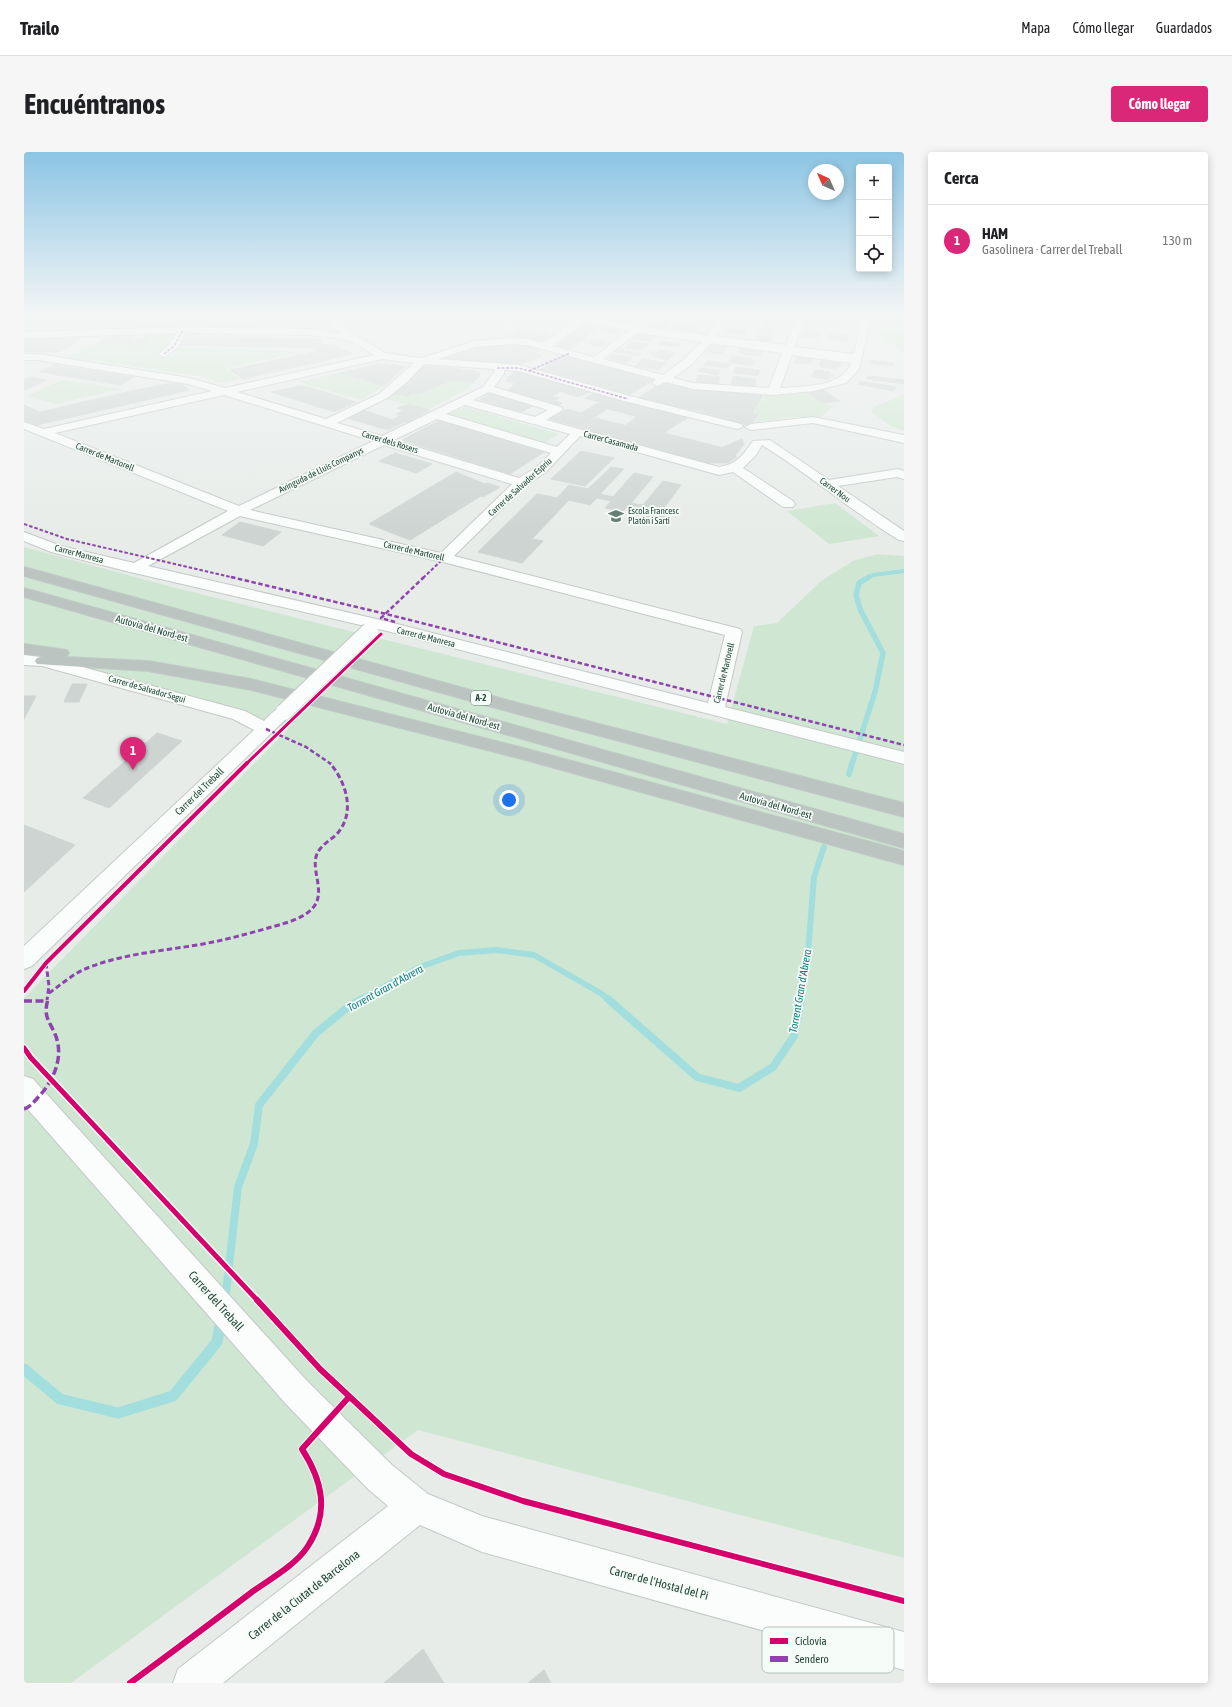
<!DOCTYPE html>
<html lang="es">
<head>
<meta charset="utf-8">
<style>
  body { margin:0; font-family:"Asap Condensed",sans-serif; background:#f6f6f6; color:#202124 }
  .controls { position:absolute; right:12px; top:12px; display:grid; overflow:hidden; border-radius:4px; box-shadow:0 2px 10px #0003 }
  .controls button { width:36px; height:36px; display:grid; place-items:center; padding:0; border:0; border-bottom:1px solid #e0e0e0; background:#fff; color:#202124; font:20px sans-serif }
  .compass { position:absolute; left:784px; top:12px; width:36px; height:36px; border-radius:50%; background:#fff; box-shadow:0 2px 10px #0003; rotate:315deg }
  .you { position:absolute; left:485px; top:648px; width:14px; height:14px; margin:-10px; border:3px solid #fff; border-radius:50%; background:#1a73e8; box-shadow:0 0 0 6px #1a73e833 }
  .badge { display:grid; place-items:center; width:26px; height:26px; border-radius:50%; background:#db2777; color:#fff; font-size:13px; font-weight:700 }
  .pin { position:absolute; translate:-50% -33px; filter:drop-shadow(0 1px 2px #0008) }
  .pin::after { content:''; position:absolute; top:21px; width:14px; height:12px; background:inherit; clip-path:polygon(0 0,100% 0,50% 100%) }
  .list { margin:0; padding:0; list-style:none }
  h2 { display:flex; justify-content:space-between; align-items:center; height:52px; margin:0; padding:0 16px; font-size:17px }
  h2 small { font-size:13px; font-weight:400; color:#757577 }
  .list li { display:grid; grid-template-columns:26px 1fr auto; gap:12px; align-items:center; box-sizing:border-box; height:72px; padding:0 16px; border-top:1px solid #e0e0e0 }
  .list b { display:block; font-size:15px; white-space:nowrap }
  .list p { margin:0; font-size:13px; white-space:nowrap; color:#757577 }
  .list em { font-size:13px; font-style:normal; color:#757577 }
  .icon { flex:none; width:22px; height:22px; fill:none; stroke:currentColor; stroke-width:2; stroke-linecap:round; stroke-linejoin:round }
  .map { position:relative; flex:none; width:880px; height:1531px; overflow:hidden; border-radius:4px }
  header { display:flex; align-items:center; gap:24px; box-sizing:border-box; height:56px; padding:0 20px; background:#fff; border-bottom:1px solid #e0e0e0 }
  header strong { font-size:19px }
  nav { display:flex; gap:22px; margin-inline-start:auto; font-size:14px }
  .intro { display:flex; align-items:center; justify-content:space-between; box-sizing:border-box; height:96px; padding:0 24px }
  h1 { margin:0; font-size:28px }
  .button { padding:10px 18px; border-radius:4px; background:#db2777; color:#fff; font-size:14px; font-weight:700 }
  main { display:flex; gap:24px; padding:0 24px }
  aside { flex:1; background:#fff; border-radius:4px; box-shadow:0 2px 10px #0003 }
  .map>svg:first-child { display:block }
  .green { fill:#cfe7d2 }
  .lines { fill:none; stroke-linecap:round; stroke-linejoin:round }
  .stream-far4 { stroke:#a3dede; stroke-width:4 }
  .stream-far3 { stroke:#a3dede; stroke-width:5.5 }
  .stream-far2 { stroke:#a3dede; stroke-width:6 }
  .stream-far1 { stroke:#a3dede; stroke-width:8 }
  .stream { stroke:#a3dede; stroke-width:11 }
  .building { fill:#cdd4d1; stroke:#cfd5d2 }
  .minor-casing { stroke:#c4c9c6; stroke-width:2 }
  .highway-casing { stroke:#c1cbc7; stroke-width:2 }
  .minor { fill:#fbfcfc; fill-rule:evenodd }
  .highway { fill:#bbc4c1; fill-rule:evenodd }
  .minor-bridge-casing { stroke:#c4c9c6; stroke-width:18; stroke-linecap:butt }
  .minor-bridge { stroke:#fbfcfc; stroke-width:16 }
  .quiet-far4 { stroke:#8e44ad; stroke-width:1.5; stroke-dasharray:3 1.5; stroke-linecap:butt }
  .quiet-far3 { stroke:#8e44ad; stroke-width:2; stroke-dasharray:3.5 2; stroke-linecap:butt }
  .quiet-far2 { stroke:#8e44ad; stroke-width:2.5; stroke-dasharray:4.5 2.5; stroke-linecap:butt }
  .quiet-far1 { stroke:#8e44ad; stroke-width:3; stroke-dasharray:5.5 3; stroke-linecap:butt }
  .quiet { stroke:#8e44ad; stroke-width:3.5; stroke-dasharray:8 3.5; stroke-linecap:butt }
  .cycleway-far3-casing { stroke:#f5fbf7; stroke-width:5 }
  .cycleway-far2-casing { stroke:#f5fbf7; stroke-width:6 }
  .cycleway-far1-casing { stroke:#f5fbf7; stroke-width:8 }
  .cycleway-casing { stroke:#f5fbf7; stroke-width:8 }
  .cycleway-far3 { stroke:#d6006c; stroke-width:3 }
  .cycleway-far2 { stroke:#d6006c; stroke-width:4 }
  .cycleway-far1 { stroke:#d6006c; stroke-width:5 }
  .cycleway { stroke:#d6006c; stroke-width:6 }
  .labels { text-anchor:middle; stroke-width:3.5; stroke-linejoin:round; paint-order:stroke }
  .far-street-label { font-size:9px; fill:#214436; stroke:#f5fbf7 }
  .far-poi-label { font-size:9px; fill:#214436; stroke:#f5fbf7; text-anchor:start }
  .shield { fill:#f5fbf7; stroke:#617b70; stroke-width:1 }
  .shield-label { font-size:9px; font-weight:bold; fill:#214436 }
  .street-label { font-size:10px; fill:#214436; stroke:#f5fbf7 }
  .water-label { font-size:11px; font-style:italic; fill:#127d82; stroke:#f5fbf7 }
  .near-street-label { font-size:12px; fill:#214436; stroke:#f5fbf7 }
  .key { fill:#f5fbf7; stroke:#b5c4bd; stroke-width:1 }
  .key-label { font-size:11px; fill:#214436 }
</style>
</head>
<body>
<header>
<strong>Trailo</strong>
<nav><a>Mapa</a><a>Cómo llegar</a><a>Guardados</a></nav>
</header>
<div class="intro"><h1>Encuéntranos</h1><a class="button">Cómo llegar</a></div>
<main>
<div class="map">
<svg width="880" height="1531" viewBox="0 0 880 1531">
  <rect width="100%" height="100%" fill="#e7ece9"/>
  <g class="green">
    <polygon points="118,165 239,165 231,170 205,168 187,169 183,166 112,169"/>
    <polygon points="316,165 339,165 338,180 332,180"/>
    <polygon points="852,165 880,165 880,201 855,182"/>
    <polygon points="151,182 142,196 281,199 202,216 215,227 195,231 176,224 45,205 73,191 117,193 127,183"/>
    <polygon points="314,221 360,234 337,248 275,230"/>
    <polygon points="37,228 38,228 97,237 31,252 4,244"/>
    <polygon points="428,228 450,230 439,239 403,258 362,247 369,241 383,245 388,241 396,241"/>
    <polygon points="782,239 787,242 784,243 791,248 793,247 802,253 809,254 797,265 772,265 730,270 736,263 729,262 742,242"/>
    <polygon points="880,243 880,279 867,274 849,261 848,258 850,255"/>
    <polygon points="442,255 535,282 518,292 424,263"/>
    <polygon points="811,351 855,384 805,392 763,359"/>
    <polygon points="0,395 148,435 703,572 730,474 753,471 797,429 829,409 853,402 880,404 880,1406 394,1278 47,1531 0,1531 0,846 265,576 50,513 0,502"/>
  </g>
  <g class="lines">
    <polyline class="stream-far4" points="843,426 849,423 880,419"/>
    <polyline class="stream-far3" points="828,612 851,540 859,501 836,457 832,443 835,431 845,425"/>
    <g class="stream-far2">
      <polyline points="825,622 828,611"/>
      <polyline points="336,848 396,815 435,801 472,798 510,803 578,842 585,848"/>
      <polyline points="777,848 783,814 790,725 800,695"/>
    </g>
    <g class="stream-far1">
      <polyline points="584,847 673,925 715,936 749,915 770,884 777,847"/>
      <polyline points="201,1149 214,1035 230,992 235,953 292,881 324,855 338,847"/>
    </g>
    <g class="stream">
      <polyline points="201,1150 201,1148"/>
      <polyline points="0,1217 36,1247 94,1261 149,1244 193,1190 197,1168"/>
    </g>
  </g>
  <g class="building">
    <polygon points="249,165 250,166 275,165 250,174 236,170"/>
    <polygon points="597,165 603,165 611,167 607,170 593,168"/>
    <polygon points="638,165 659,165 650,168 637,167"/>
    <polygon points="671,165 687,165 684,172 668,170"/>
    <polygon points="528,166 544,168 537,173 522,170"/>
    <polygon points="744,166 758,168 753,174 739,172 741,171 738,170"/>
    <polygon points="633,167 647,170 639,176 625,174"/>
    <polygon points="785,168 800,170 797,176 782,174"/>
    <polygon points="138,170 182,170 180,175 136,175"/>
    <polygon points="654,172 677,175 672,179 650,176"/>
    <polygon points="740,174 754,176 749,182 736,180 737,178 734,178"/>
    <polygon points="557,175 571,177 563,184 549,181"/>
    <polygon points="582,175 599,178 593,182 576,179"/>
    <polygon points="702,176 723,178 720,183 700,180"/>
    <polygon points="496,177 527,182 516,190 484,184"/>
    <polygon points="780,178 796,180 793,186 778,185"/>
    <polygon points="807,181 824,183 823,189 804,187"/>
    <polygon points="613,182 631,184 626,189 608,187"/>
    <polygon points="736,182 750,184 745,190 732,188 733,187 731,186 733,183"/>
    <polygon points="110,183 104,186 118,187 121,183 127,183 117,193 73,191 86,184"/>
    <polygon points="546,183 563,185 558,190 541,187"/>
    <polygon points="160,184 296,187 298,190 297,193 311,193 328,202 219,227 206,218 293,199 287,196 153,193"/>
    <polygon points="57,185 48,193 35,200 0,200 0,187"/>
    <polygon points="539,188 555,191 547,197 532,194"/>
    <polygon points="569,188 583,190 577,195 563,192"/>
    <polygon points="607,189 624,192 618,198 600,196"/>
    <polygon points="637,189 656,192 653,195 634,192"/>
    <polygon points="481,190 490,193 497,191 522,197 510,201 518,204 491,214 480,211 419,208 416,206 457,193"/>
    <polygon points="689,192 703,194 698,202 683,200"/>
    <polygon points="718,195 739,198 735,204 713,201"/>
    <polygon points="593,197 617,201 613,204 590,200"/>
    <polygon points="635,198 651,201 644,208 628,205 631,203 626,202 628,199 633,200"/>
    <polygon points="589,202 608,205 603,211 585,206"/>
    <polygon points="543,203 632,227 603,244 512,219 524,214 521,213"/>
    <polygon points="709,204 729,207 728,209 731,209 728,214 704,210"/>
    <polygon points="775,204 789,206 787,211 771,212 772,205"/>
    <polygon points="618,207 642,211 635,218 611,214"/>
    <polygon points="798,208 816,211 816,215 813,214 812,217 797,215 795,212"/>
    <polygon points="846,208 869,211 869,214 849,212 845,210"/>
    <polygon points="683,209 706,212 703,216 680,213"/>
    <polygon points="354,212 382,214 360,234 316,221"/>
    <polygon points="30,213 110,225 97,233 15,220"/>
    <polygon points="400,214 428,216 423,221 427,222 419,227 389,225"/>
    <polygon points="712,215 736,218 734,224 709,221"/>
    <polygon points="428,216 451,219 455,221 456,224 450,230 419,227 427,222 423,221"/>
    <polygon points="677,216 680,216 696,219 694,223 674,219"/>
    <polygon points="790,218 806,220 806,222 809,223 809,225 805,224 804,227 788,225"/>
    <polygon points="491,219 527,226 547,232 519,250 483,240 491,231 481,229"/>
    <polygon points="674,223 696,225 694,232 672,230"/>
    <polygon points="709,224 732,227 731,235 707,232"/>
    <polygon points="844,224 880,228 880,232 843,227"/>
    <polygon points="6,225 23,228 0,238 0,228"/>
    <polygon points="389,225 408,227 428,228 396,241 388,241 383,245 369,241"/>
    <polygon points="837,229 872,235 869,239 834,232"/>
    <polygon points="639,230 666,236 740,242 728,262 734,263 729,270 723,273 675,259 612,247"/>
    <polygon points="148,231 160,233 165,238 118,249 107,239"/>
    <polygon points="547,232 567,239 554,245 535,239"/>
    <polygon points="275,234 285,235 332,250 311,260 247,240"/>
    <polygon points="799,238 816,249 799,251 785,243 788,243 783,239"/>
    <polygon points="107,239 118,249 13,273 0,268 0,253 16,260"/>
    <polygon points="470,239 512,252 498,260 456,248"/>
    <polygon points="571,241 585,245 597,248 588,254 561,246"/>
    <polygon points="528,244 535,246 531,249 538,251 533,254 519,250"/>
    <polygon points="597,248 611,252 597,260 584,257"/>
    <polygon points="576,250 588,254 555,275 526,267 544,257 557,261"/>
    <polygon points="384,252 394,255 385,260 373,256"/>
    <polygon points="611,252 626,255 614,265 597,260"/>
    <polygon points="394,255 405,258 386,269 378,271 368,268 377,263 372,262 380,258 385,260"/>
    <polygon points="626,255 666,264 641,280 644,282 638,283 602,273"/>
    <polygon points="339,258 378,271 364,278 322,266"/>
    <polygon points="572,266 587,270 604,274 588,285 555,275"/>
    <polygon points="418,267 523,298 486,322 378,288"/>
    <polygon points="604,274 630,280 629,280 638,283 622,294 588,285"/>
    <polygon points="644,282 700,296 680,311 622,294 638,283"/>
    <polygon points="718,287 720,292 711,304 713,305 703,311 680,311 700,296 699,295"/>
    <polygon points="557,299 590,306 561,334 527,327"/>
    <polygon points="371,301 408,312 392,321 355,309"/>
    <polygon points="587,315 600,317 576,342 589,345 610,321 629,325 607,351 619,353 639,329 657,333 637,360 644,361 638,368 612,363 617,356 605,353 598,360 581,356 587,349 573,346 566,353 545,348 508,387 519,389 498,411 454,400 513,342 533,346 545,333 564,337"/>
    <polygon points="432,320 461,332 463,331 476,335 459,345 457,344 386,388 345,372"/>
    <polygon points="216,370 257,380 239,394 198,383"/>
    <polygon points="48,532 63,532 55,550 40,550"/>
    <polygon points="0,544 12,544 0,567"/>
    <polygon points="133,581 158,589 85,656 59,646"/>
    <polygon points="0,673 51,693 0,740"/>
    <polygon points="399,1497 420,1531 360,1531"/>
    <polygon points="520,1518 527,1531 504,1531"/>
  </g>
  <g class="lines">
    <g class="minor-casing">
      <g id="minor">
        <path d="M301 165H311L325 179 361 201 394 206H398L450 189 485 186 503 187 519 191 551 168 544 165H566L611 173 623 166 628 169 621 175 683 183 694 165H703L692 184 762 193 772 165H781L771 195 830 202 838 165H847L835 217 822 231 790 239 749 243 669 237 642 230 633 234 628 231 632 227 503 193 485 192 451 195 414 207 495 213 606 244 717 272 719 274 717 276 713 277 600 249 494 219 480 218V222L470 235 537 255 539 257 537 259 522 268 695 315C713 312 719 303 729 289L746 288 805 328 874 317 880 319V327L873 325 814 334 880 379V389L875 388C827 359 785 322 738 293L732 303 719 316 769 349 771 352 769 355H759L709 320 695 323 556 284 522 320 501 334 430 404 716 477 718 480 701 555 880 600V612L363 479 106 420 27 400 0 389V380L37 394 110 411 204 359 0 277V270L20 277 188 239 164 232 14 208H0V202H14L166 226 201 236 350 203 329 190 313 186 286 183 162 181 153 196 140 205 135 202 146 192 153 181 0 186V180L159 175 286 177 316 181ZM561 170 605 178 570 205 528 194ZM613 181 678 190 659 208 639 223 579 207ZM687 191 758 201 745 236 669 231 649 226 667 213ZM768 203 827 211C818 236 778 234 756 236ZM358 207 390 211 355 242 302 267 213 240ZM400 212 469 217 471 219 459 235 358 284 313 271 363 246 383 230ZM465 240 524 258 511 265 449 248ZM200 243 349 289 215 354 31 281ZM441 253 546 282 533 295 422 262ZM413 267 527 301 514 314 495 326 370 288ZM360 293 488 332 417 401 226 358ZM216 364 419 410 701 483 684 551 365 470 124 414Z"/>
        <polygon points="789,265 880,283 880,291 789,271 727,278 721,275 727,272"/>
        <path d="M0 503 25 506 221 559 240 569C248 561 254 553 266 556L269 560 8 814 0 817V794L230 578 209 567 18 514 0 513Z"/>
        <polygon points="0,924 9,927 284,1230 368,1313 404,1342 458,1364 880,1480 880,1518 458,1400 396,1373 199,1531 149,1531 154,1517 364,1354 344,1337 262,1252 0,953"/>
      </g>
    </g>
    <g class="highway-casing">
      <g id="highway">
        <polygon points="0,415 487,549 880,651 880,665 475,557 0,424"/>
        <polygon points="0,436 880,682 880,696 0,445"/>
        <polygon points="0,492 43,498 45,501 42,505 124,509 227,527 500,596 880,699 880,713 494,606 227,538 124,519 13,512 11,509 13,506 20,504 0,502"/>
      </g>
    </g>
    <use href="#minor" class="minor"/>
    <use href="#highway" class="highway"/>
    <g class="minor-bridge-casing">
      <polyline id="minor-bridge" points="260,560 346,478"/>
    </g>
    <use href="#minor-bridge" class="minor-bridge"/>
    <g class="quiet-far4">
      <polyline points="140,202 150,194 159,178"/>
      <polyline points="473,216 495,216 604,247"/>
      <polyline points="505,219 546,201"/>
    </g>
    <g class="quiet-far3">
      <polyline points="0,372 43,387 211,426"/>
      <polyline points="399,426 420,406"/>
    </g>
    <g class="quiet-far2">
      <polyline points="207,425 362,462 880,593"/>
      <polyline points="371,470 357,466 400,425"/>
      <polyline points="242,577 282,595 307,612"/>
    </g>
    <g class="quiet-far1">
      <polyline points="22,811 25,834 23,848"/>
      <path d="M25 841C38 832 51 820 66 815 100 802 137 799 173 793 197 789 220 783 244 776 258 772 277 768 288 757 305 739 282 714 296 697 302 689 311 686 316 678 331 657 321 629 306 611"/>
    </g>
    <g class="quiet">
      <polyline points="0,849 23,849"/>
      <path d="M0 957C7 955 13 946 18 941 31 925 40 903 31 882 25 868 19 865 24 847"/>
    </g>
    <g class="cycleway-far3-casing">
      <polyline id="cycleway-far3" points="222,612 357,482"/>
    </g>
    <g class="cycleway-far2-casing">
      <polyline id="cycleway-far2" points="0,839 22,811 223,611"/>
    </g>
    <g class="cycleway-far1-casing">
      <polyline id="cycleway-far1" points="0,896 7,906 234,1149"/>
    </g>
    <g class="cycleway-casing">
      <g id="cycleway">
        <polyline points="233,1148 296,1217 387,1302 420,1322 499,1349 880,1449"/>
        <path d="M106 1531C147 1501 187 1471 228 1440 246 1427 272 1413 284 1394 306 1360 298 1328 278 1297L325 1245"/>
      </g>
    </g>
    <use href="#cycleway-far3" class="cycleway-far3"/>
    <use href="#cycleway-far2" class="cycleway-far2"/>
    <use href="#cycleway-far1" class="cycleway-far1"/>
    <use href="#cycleway" class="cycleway"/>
  </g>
  <linearGradient id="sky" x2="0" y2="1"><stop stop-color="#8cc5e4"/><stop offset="0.43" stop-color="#f4f6f5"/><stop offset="1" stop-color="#f4f6f5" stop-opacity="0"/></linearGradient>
  <rect width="880" height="380" fill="url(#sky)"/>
  <defs>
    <g id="school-bare" transform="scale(1.2)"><path d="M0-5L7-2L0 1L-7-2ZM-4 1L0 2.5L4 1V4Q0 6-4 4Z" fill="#667f75" stroke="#f5fbf7" stroke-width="2.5" paint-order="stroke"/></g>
  </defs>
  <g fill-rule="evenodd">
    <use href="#school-bare" x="592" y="364"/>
  </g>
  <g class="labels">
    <g class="far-street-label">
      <text transform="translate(587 289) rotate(15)" y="3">Carrer Casamada</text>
      <text transform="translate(366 290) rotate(17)" y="3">Carrer dels Rosers</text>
      <text transform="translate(81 305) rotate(22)" y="3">Carrer de Martorell</text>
      <text transform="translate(297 318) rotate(-26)" y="3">Avinguda de Lluís Companys</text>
      <text transform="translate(496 335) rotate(-42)" y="3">Carrer de Salvador Espriu</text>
      <text transform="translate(811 338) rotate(36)" y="3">Carrer Nou</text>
      <text transform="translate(390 399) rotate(13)" y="3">Carrer de Martorell</text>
      <text transform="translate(55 402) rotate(15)" y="3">Carrer Manresa</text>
      <text transform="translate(402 485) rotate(14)" y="3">Carrer de Manresa</text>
      <text transform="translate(700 521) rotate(-76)" y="3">Carrer de Martorell</text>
      <text transform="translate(123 537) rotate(16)" y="3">Carrer de Salvador Seguí</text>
    </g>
    <g class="far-poi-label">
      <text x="604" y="362">Escola Francesc<tspan x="604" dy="10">Platón i Sartí</tspan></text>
    </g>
    <rect class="shield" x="447" y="539" width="20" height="14" rx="3"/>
    <g class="shield-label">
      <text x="457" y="549">A-2</text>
    </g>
    <g class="street-label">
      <text transform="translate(128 476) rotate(16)" y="4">Autovia del Nord-est</text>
      <text transform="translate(440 564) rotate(16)" y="4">Autovia del Nord-est</text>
      <text transform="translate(175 639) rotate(-44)" y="4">Carrer del Treball</text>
      <text transform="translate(752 653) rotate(16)" y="4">Autovia del Nord-est</text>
    </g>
    <g class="water-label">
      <text transform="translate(361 836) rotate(-29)" y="4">Torrent Gran d'Abrera</text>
      <text transform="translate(776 839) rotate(-80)" y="4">Torrent Gran d'Abrera</text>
    </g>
    <g class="near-street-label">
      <text transform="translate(192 1149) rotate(48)" y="4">Carrer del Treball</text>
      <text transform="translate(635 1431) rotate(15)" y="4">Carrer de l'Hostal del Pi</text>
      <text transform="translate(280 1443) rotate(-38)" y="4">Carrer de la Ciutat de Barcelona</text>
    </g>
  </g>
  <rect x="738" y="1475" width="132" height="46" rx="6" class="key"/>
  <rect x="746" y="1486" width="18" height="6" fill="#d6006c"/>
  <rect x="746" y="1504" width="18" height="6" fill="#8e44ad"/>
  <g class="key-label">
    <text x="771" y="1493">Ciclovía</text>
    <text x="771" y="1511">Sendero</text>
  </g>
</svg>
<div class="controls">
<button>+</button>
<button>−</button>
<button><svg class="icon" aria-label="locate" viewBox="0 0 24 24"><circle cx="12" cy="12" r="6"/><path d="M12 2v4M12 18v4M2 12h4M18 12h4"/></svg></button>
</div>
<svg class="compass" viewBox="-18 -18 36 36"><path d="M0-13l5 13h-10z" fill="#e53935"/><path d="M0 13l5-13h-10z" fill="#757577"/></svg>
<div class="you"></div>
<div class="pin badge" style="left:109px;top:618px">1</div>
</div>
<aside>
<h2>Cerca<small></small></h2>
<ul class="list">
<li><span class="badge">1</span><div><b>HAM</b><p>Gasolinera · Carrer del Treball</p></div><em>130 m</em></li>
</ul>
</aside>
</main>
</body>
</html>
